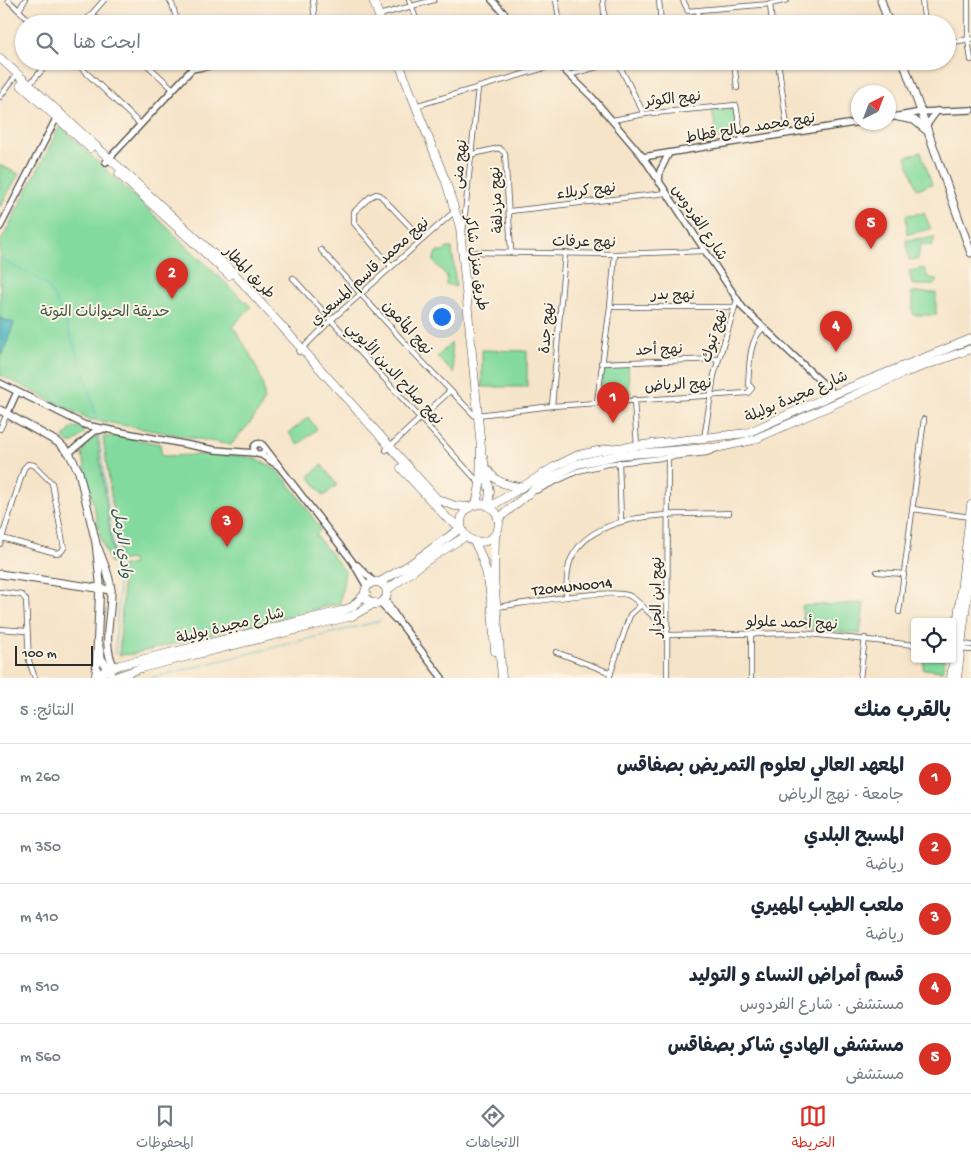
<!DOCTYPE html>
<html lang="ar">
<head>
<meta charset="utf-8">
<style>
  body { margin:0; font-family:"Gochi Hand","Playpen Sans Arabic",sans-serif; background:#f2f2f3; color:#1f2937; direction:rtl }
  .controls { position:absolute; right:15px; bottom:15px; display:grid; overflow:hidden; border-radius:5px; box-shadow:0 1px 4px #0004 }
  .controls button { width:45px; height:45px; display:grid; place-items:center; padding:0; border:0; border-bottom:1px solid #e0e1e3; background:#fff; color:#1f2937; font:25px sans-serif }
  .compass { position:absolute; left:851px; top:85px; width:45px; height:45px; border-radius:50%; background:#fff; box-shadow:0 1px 4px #0004; rotate:42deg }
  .scale { position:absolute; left:15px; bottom:12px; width:78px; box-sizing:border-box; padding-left:5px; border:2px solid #2b2b2b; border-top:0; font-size:14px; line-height:18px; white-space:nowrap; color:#2b2b2b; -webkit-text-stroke:4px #fcf5e5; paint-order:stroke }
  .you { position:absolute; left:441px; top:316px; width:18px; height:18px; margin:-12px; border:4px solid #fff; border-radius:50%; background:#1a73e8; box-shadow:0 0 0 8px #1a73e833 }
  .badge { display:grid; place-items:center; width:32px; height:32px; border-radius:50%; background:#d93025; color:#fff; font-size:16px; font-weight:700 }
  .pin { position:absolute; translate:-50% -41px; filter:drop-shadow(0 1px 2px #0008) }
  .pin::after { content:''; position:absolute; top:26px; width:18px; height:15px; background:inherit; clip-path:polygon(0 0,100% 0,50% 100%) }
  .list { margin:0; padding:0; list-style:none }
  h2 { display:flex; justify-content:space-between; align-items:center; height:65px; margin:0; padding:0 20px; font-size:21px }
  h2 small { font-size:16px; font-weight:400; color:#747a83 }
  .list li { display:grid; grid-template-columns:32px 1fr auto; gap:15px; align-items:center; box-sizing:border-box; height:70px; padding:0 20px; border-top:1px solid #e0e1e3 }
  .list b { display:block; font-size:19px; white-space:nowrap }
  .list p { margin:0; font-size:16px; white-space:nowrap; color:#747a83 }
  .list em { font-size:16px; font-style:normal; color:#747a83 }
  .icon { flex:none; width:28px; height:28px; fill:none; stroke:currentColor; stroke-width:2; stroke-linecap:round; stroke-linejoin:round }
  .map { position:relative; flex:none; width:971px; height:678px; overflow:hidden; direction:ltr }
  .search { position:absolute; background:#fff; box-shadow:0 1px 4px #0004; left:15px; right:15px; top:15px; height:55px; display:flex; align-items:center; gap:12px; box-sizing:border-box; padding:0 18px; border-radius:28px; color:#747a83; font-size:19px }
  .sheet { height:415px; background:#fff }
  nav { display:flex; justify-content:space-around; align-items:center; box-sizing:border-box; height:70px; border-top:1px solid #e0e1e3; background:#fff; font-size:14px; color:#747a83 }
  nav a { display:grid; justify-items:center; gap:2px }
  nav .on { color:#d93025 }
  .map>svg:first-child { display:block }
  .green { fill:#83da9e; stroke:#578264 }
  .water { fill:#48b6c3; stroke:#3a7077 }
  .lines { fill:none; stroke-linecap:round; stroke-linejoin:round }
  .stream { stroke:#48b6c3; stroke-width:1 }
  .minor-casing { stroke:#494743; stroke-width:6 }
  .tertiary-casing { stroke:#494743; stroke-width:8 }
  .secondary-casing { stroke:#494743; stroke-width:9 }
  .primary-casing { stroke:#494743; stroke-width:9 }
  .minor { stroke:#fff; stroke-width:4.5 }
  .tertiary { stroke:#fff; stroke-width:5.5 }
  .secondary { stroke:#fff; stroke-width:7 }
  .primary { stroke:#fff; stroke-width:8 }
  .labels { text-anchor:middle; stroke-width:4; stroke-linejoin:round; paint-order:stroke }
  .street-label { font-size:15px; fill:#2b2b2b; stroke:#fcf5e5 }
  .park-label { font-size:15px; fill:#415748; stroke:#fcf5e5 }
  .water-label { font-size:16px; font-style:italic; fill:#355c60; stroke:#fcf5e5 }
</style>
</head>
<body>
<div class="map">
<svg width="971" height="678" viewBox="0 0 971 678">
  <rect width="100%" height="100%" fill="#fcf5e5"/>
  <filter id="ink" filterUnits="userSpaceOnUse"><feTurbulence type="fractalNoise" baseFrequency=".02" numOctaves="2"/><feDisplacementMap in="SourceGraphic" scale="10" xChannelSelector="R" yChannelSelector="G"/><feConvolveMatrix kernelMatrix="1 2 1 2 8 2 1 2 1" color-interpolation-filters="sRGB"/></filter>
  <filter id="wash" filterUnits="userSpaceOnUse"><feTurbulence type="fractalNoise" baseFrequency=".0096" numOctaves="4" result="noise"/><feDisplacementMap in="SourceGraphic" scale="20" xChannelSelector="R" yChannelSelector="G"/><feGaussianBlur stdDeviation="1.12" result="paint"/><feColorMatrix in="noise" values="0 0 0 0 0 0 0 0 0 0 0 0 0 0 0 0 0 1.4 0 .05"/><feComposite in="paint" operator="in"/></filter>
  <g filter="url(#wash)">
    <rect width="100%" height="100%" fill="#f6e4c9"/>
    <g class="green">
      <polygon points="734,109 738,134 717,139 712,110"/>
      <path d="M60 126 251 307 233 326C243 343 272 385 262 405 256 419 240 433 231 445L89 419 0 375V243Z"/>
      <polygon points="921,152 932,184 917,189 906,157"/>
      <polygon points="0,165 19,174 0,207"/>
      <polygon points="924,213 931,229 907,234 906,215"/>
      <polygon points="935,237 932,246 921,244 918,259 909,260 906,240"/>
      <polygon points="447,248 452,248 456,287 446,284 447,276 433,261 436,252 443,252"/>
      <polygon points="924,268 928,277 938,281 934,285 912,285 909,271"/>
      <polygon points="912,292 936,293 936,315 913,315"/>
      <polygon points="451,343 454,374 437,357"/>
      <polygon points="482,350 527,351 527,387 482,387"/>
      <polygon points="628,365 630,394 600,390 604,367"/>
      <polygon points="308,417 317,429 298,445 289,433"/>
      <polygon points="73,427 82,428 85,432 74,443 70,443 63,438"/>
      <polygon points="97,436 114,562 110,563 102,542 82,454 85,446"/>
      <path d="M117 436 160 444 162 456C193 456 251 448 275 469 293 485 307 510 321 530L316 535 345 571 340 603 133 654 119 655 123 596 121 567 133 564 131 559 120 561 103 437Z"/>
      <polygon points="322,465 337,485 324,496 309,476"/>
      <polygon points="864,603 860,634 803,628 802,606"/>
      <polygon points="924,659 945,659 943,671 923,669"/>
    </g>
    <polygon class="water" points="0,318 14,323 2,355 0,354"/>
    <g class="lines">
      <g class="stream">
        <path d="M0 257C13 269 32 273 46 285 62 301 92 396 97 421"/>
        <polyline points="99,436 119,591 115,654"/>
        <polyline points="151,678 380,621"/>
      </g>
    </g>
  </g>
  <g filter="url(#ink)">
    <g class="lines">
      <g class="minor-casing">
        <g id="minor">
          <polyline points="8,0 33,24"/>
          <polyline points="169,0 172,4 178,24"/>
          <polyline points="313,0 315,24"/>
          <polyline points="409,0 418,24"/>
          <polyline points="556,0 560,24"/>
          <polyline points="603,0 605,24"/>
          <polyline points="659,0 661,24"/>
          <polyline points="683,0 688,11 770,4"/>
          <polyline points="922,0 925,24"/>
          <polyline points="968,0 968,39 971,60"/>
          <polyline points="19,10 25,0"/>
          <polyline points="698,11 700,24"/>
          <polyline points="92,14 103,24"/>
          <polyline points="379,15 434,0"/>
          <polyline points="83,24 104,0"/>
          <polyline points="499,24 510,20"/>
          <polyline points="772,24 770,4 787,0"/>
          <polyline points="947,43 970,39"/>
          <polyline points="74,61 140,124"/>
          <polyline points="143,61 173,89"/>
          <polyline points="190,61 192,69"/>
          <polyline points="617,61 644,114"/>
          <polyline points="734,61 737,88"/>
          <polyline points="778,61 788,133"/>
          <polyline points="569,75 618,61"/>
          <polyline points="28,86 50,61"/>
          <polyline points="0,97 14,78"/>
          <polyline points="415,106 558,64"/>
          <polyline points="613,120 644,114 736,105 742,140"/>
          <polyline points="473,154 499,148 505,153 511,251"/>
          <polyline points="510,211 666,193"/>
          <polyline points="463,233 478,88"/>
          <polyline points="321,250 414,353 477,418"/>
          <polyline points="464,252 615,254 705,251"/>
          <polyline points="391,266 354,223 354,212 370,197 376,194 380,195 422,239"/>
          <polyline points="293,278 480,484"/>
          <polyline points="610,307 735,307"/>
          <polyline points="299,352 330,321 455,211"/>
          <polyline points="601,363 718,359"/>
          <polyline points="634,399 637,447"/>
          <polyline points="597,402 610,307 615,254"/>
          <polyline points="552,406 565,253"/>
          <path d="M478 415 552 406 748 393 752 388 748 384C750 364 748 342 763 328"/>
          <polyline points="0,429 7,414"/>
          <polyline points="704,439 714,375 737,300"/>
          <polyline points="386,450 450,391"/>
          <polyline points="619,462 621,520"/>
          <polyline points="536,491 578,471 607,464 707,453 717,449"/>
          <polyline points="913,509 970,517"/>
          <polyline points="0,544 24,468 28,464 34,465 52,483 64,548 61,552 56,553 2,538"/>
          <polyline points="877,572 904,574"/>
          <polyline points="0,592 22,595 26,600 29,661 35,678"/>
          <path d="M566 597C567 584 566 570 571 559 594 508 683 515 729 513"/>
          <path d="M497 607C521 604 612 587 630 596 642 603 654 620 668 628"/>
          <polyline points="899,612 924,419"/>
          <polyline points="0,629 26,631"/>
          <polyline points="751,633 751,678"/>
          <polyline points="668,635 800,633 915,645"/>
          <polyline points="961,644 971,645"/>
          <polyline points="960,649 971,650"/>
          <polyline points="556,652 611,673"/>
          <polyline points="609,678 630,615 640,606"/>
          <polyline points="667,678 668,452"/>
          <polyline points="860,678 865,638"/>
        </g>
      </g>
      <g class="tertiary-casing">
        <g id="tertiary">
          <polyline points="492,0 514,24"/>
          <polyline points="555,61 592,97 643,157 743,308 834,394"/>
          <polyline points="888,118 921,112 971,110"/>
          <polyline points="926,126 937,111"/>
          <polyline points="643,157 860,122"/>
          <polyline points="106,162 192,69 236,61"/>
          <polyline points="659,182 660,171 669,153"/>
          <polyline points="0,227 58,115"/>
          <polyline points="0,383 85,425 215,450 255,453"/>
          <polyline points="7,414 17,392"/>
          <circle cx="259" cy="449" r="5.5"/>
          <polyline points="265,448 352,561 367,587"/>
          <polyline points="69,453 95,431 101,430"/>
          <polyline points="260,454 280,467"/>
          <polyline points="357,565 374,582"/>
          <polyline points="385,599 400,623 442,678"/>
          <polyline points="380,603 395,619"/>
        </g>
      </g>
      <g class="secondary-casing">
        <g id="secondary">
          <polyline points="881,0 889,24"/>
          <polyline points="903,61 971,253"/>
          <polyline points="898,117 914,120 926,130"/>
          <polyline points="0,410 59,443 69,453 79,472 96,543 100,582 96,675"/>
          <path d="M98 548C103 562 110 575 111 590 112 615 101 644 114 667"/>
          <polyline points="0,574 111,590"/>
        </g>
      </g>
      <g class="primary-casing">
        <g id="primary">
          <polyline points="373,0 382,24"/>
          <polyline points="0,58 233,272 437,499 455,506 470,507"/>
          <polyline points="398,61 446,182 460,227 481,448 480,485 476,505"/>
          <polyline points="21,85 90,148"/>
          <polyline points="119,174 229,275"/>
          <polyline points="483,457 490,492 488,506"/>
          <polyline points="401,468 448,519 461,527"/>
          <path d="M488 470C496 483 507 485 520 487"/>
          <circle cx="480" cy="523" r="19"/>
          <polyline points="490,507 554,467 578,455 608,449 747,433 834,394 971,339"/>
          <polyline points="498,519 541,483 577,464 619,455 720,447 753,440 904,373 971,349"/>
          <polyline points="495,535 494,578 502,678"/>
          <path d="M474 541C493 575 492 613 495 651"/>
          <polyline points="380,582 409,565 461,528"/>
          <circle cx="376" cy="593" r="11"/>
          <polyline points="387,590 426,561 466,536"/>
          <polyline points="98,645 101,659 110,672"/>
          <polyline points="96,678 96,675 120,665 341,611 352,607 366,593"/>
          <polyline points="113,678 141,668 352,616 375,603"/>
          <polyline points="951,678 971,505"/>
          <polyline points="957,678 971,564"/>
        </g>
      </g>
      <use href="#minor" class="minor"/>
      <use href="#tertiary" class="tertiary"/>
      <use href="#secondary" class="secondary"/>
      <use href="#primary" class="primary"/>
    </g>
  </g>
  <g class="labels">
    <g class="street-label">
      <text transform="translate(673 98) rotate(-6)" y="5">نهج الكوثر</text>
      <text transform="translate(750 127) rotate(-9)" y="5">نهج محمد صالح قطاط</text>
      <text transform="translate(459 164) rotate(-84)" y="5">نهج منى</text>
      <text transform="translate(586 190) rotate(-7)" y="5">نهج كربلاء</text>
      <text transform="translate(496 200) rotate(-93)" y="5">نهج مزدلفة</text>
      <text transform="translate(700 222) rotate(56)" y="5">شارع الفردوس</text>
      <text transform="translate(584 241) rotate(1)" y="5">نهج عرفات</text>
      <text transform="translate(477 263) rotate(82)" y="5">طريق منزل شاكر</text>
      <text transform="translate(369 271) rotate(-42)" y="5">نهج محمد قاسم المسعدي</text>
      <text transform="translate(250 272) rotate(46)" y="5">طريق المطار</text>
      <text x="673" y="299">نهج بدر</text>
      <text transform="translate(408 327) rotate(48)" y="5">نهج المأمون</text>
      <text transform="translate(546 328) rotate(-85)" y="5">نهج جدة</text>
      <text transform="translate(713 336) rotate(-73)" y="5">نهج تبوك</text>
      <text transform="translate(659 349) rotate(-2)" y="5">نهج أحد</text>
      <text transform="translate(395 373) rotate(47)" y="5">نهج صلاح الدين الأيوبي</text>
      <text transform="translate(678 384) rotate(-3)" y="5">نهج الرياض</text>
      <text transform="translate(796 396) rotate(-23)" y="5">شارع مجيدة بوليلة</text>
      <text transform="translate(572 586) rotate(-6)" y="5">T20MUN0014</text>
      <text transform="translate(656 597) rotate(-90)" y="5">نهج ابن الجزار</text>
      <text transform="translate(792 622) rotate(2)" y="5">نهج أحمد علولو</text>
      <text transform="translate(230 625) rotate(-14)" y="5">شارع مجيدة بوليلة</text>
    </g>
    <g class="park-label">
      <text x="105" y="316">حديقة الحيوانات التوتة</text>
    </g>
    <g class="water-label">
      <text transform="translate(124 543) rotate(83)" y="6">وادي الرمل</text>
    </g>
  </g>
</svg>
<div class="controls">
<button><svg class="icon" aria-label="locate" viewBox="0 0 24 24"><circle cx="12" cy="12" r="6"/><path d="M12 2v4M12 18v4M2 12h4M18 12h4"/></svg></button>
</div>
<svg class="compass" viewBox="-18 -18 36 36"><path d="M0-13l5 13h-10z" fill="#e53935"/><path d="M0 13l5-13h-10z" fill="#747a83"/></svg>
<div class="scale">100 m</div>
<div class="you"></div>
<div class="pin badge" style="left:613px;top:423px">1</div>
<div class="pin badge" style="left:172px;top:299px">2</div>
<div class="pin badge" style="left:227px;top:547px">3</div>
<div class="pin badge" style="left:836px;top:352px">4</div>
<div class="pin badge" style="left:871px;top:249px">5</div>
<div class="search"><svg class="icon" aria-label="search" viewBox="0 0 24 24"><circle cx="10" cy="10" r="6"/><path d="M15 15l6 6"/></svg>ابحث هنا</div>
</div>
<section class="sheet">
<h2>بالقرب منك<small>النتائج: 5</small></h2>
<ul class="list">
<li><span class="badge">1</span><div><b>المعهد العالي لعلوم التمريض بصفاقس</b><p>جامعة · نهج الرياض</p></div><em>260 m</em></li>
<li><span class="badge">2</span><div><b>المسبح البلدي</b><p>رياضة</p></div><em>350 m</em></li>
<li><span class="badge">3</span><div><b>ملعب الطيب المهيري</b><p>رياضة</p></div><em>410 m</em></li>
<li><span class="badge">4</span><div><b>قسم أمراض النساء و التوليد</b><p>مستشفى · شارع الفردوس</p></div><em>510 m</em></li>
<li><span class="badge">5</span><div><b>مستشفى الهادي شاكر بصفاقس</b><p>مستشفى</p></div><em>560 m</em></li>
</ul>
</section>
<nav>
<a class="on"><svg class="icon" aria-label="map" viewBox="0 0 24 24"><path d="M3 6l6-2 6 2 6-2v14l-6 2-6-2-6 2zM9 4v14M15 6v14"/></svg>الخريطة</a>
<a><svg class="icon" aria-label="directions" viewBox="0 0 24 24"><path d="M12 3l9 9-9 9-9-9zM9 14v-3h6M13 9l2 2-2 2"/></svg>الاتجاهات</a>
<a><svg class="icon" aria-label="saved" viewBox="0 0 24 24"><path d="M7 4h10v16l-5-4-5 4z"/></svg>المحفوظات</a>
</nav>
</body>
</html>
